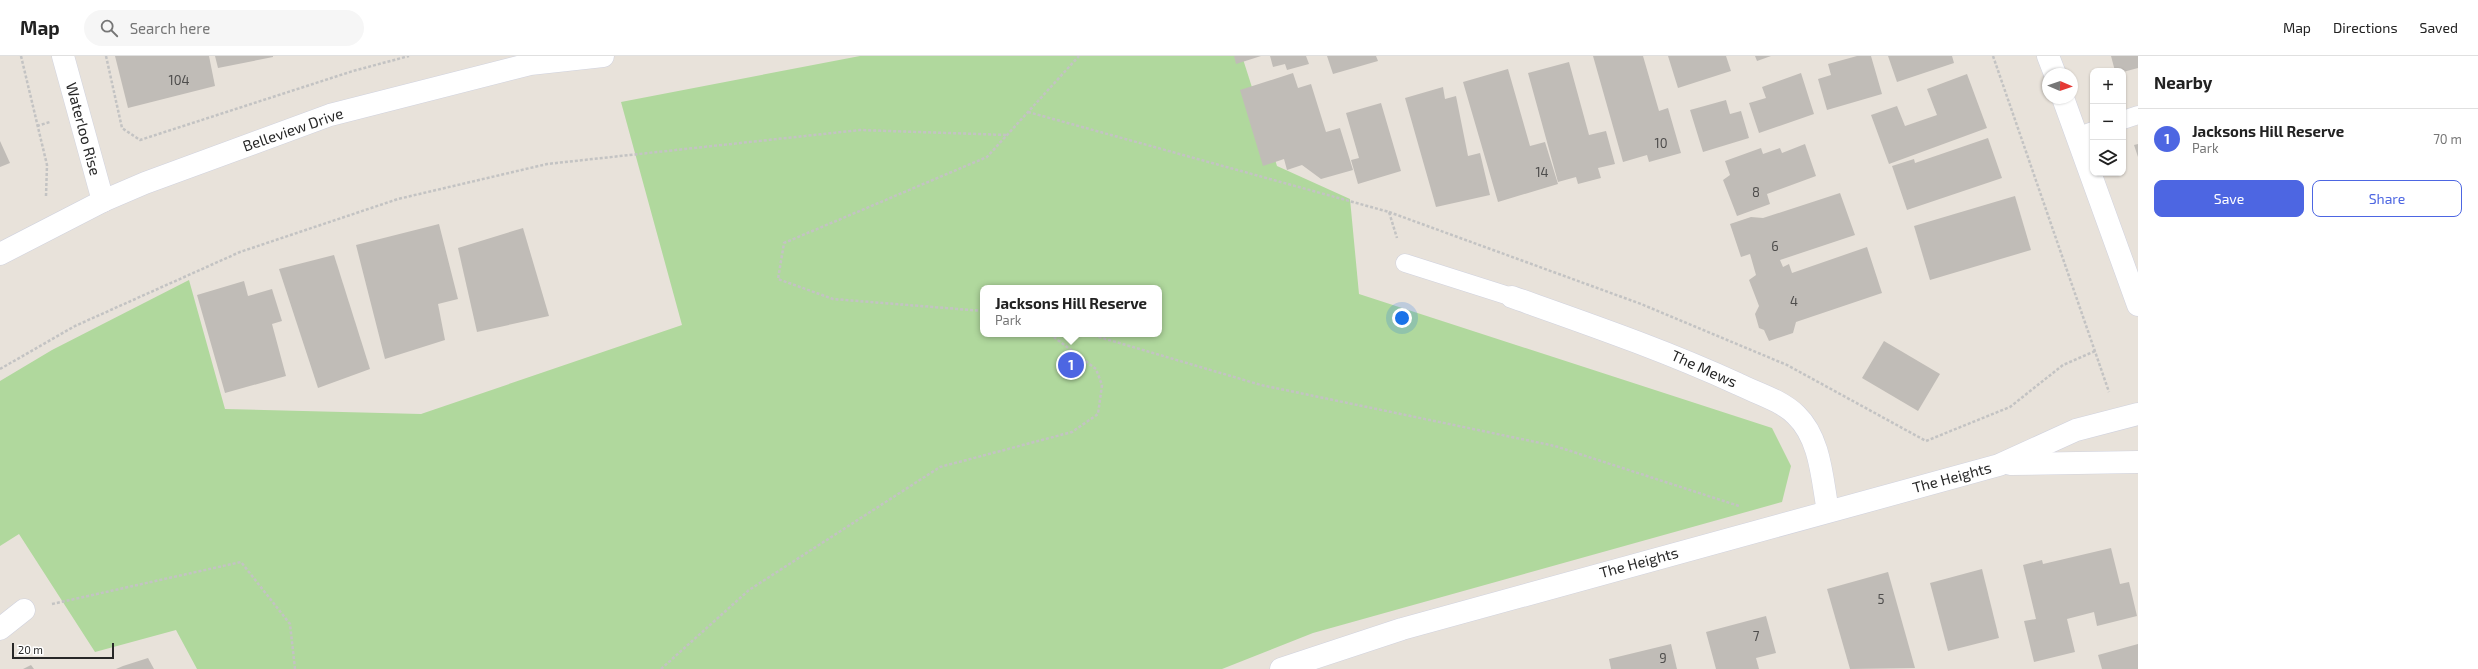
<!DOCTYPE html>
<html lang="en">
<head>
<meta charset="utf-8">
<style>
  body { margin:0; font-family:"Exo 2",sans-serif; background:#f6f6f6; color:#222 }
  .controls { position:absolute; right:12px; top:12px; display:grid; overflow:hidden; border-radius:8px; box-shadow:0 1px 3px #0004 }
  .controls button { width:36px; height:36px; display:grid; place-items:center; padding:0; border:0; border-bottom:1px solid #e0e0e0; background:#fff; color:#222; font:20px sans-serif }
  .compass { position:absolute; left:2042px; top:12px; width:36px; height:36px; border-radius:50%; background:#fff; box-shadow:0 1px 3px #0004; rotate:92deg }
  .scale { position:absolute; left:12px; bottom:10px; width:102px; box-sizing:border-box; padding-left:4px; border:2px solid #272727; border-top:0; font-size:11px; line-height:14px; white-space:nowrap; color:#272727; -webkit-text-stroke:3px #fff; paint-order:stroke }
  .you { position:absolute; left:1402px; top:262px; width:14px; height:14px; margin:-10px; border:3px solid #fff; border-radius:50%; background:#1a73e8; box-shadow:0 0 0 6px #1a73e833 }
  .badge { display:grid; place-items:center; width:26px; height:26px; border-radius:50%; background:#4d66e2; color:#fff; font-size:13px; font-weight:700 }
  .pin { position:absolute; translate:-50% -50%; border:2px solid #fff; box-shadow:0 1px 4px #0006 }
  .popup { position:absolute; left:980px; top:229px; width:182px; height:52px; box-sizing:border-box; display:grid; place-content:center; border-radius:8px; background:#fff; filter:drop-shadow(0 1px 3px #0005); font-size:13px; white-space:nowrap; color:#767676 }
  .popup b { font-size:15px; color:#222 }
  .popup::after { content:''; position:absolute; left:50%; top:100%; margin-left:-8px; border:8px solid transparent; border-top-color:#fff }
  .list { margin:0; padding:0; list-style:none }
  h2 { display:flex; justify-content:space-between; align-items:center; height:52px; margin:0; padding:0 16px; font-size:17px }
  h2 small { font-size:13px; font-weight:400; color:#767676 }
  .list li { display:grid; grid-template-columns:26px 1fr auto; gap:12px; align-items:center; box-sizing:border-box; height:60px; padding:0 16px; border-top:1px solid #e0e0e0 }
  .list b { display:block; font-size:15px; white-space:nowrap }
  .list p { margin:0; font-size:13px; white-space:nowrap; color:#767676 }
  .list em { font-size:13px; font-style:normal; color:#767676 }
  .actions { display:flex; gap:8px; padding:12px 16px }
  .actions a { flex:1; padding:9px 0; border:1px solid #4d66e2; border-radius:8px; text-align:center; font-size:14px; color:#4d66e2 }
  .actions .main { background:#4d66e2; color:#fff }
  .icon { flex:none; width:22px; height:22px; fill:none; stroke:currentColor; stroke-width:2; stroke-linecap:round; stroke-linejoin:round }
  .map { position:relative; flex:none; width:2138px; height:613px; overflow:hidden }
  header { display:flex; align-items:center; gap:24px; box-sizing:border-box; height:56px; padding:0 20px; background:#fff; border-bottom:1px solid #e0e0e0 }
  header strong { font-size:19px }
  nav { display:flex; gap:22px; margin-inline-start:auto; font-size:14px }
  .search { width:280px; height:36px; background:#f6f6f6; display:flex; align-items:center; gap:10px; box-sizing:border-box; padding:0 14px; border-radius:22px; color:#767676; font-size:15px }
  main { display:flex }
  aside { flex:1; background:#fff }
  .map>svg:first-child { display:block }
  .green { fill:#b0d89d; fill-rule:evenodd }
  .building { fill:#c0bcb7 }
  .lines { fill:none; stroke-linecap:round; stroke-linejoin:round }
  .service-casing { stroke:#d0d2de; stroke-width:19 }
  .minor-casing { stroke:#d0d2de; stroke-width:23 }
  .path { stroke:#c3c3c3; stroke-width:2.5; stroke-dasharray:3 2; stroke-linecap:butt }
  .service { stroke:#fff; stroke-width:18 }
  .minor { stroke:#fff; stroke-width:22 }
  .labels { text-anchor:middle; stroke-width:4; stroke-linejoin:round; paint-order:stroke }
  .number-label { font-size:13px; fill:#4d4c4b }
  .street-label { font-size:15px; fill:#272727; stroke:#fff }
</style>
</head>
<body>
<header>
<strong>Map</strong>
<div class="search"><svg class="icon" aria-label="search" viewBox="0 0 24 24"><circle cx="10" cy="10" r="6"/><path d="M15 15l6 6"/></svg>Search here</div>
<nav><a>Map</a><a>Directions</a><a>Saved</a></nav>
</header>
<main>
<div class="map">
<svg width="2138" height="613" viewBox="0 0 2138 613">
  <rect width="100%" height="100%" fill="#e8e2da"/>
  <path class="green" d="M860 0H1242L1277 110 1350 143 1359 238 1772 372 1791 410 1782 446 1313 577 1222 613H197L176 574 95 596 19 478 0 490V325L52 294 189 224 225 353 421 358 682 269 621 46ZM983 232H1159V278H983Z"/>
  <g class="building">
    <polygon points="115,0 209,0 215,30 128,52"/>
    <polygon points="215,0 273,0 273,1 218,12"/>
    <polygon points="1234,0 1261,0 1236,8"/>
    <polygon points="1270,0 1306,0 1309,8 1287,14 1285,8 1273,11"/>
    <polygon points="1327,0 1376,0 1378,5 1333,18"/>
    <polygon points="1593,0 1643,0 1659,55 1668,52 1681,97 1649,106 1647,99 1623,106"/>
    <polygon points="1668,0 1726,0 1731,15 1678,32"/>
    <polygon points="1755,0 1771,0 1757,5"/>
    <polygon points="1857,0 1871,0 1882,38 1827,54 1818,23 1831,19 1828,8"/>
    <polygon points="1888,0 1952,0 1954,7 1897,26"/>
    <polygon points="2111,0 2138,0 2138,12 2123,16 2115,15"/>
    <polygon points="1569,6 1589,79 1606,75 1615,108 1598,112 1601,122 1578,128 1576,121 1558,126 1528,17"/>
    <polygon points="1508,13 1530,90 1545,86 1558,128 1498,146 1463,26"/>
    <polygon points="1293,17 1298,32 1311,28 1326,76 1340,72 1353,114 1321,123 1302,109 1287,114 1284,103 1263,110 1240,34"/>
    <polygon points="1801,17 1814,58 1759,77 1749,47 1766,42 1762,31"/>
    <polygon points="1967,18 1987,72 1889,108 1871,59 1897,50 1905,70 1937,59 1927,33"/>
    <polygon points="1443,31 1445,43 1456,40 1468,100 1480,97 1490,139 1436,151 1405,42"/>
    <polygon points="1726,44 1730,58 1741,55 1749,82 1703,96 1690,54"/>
    <polygon points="1381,47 1401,115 1358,128 1351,104 1359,102 1346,57"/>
    <polygon points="1988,82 2002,122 1907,154 1892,110 1914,103 1915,107"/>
    <polygon points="0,85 10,107 0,111"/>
    <polygon points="1805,88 1816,120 1767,138 1770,148 1737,160 1723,124 1730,119 1725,105 1761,92 1763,98 1780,92 1782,97"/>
    <polygon points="2138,88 2138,101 2134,89"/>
    <polygon points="1840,137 1855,179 1780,204 1783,211 1789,208 1792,217 1867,191 1882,237 1796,266 1793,277 1769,285 1764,274 1759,272 1755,258 1759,250 1749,224 1756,219 1750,198 1741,201 1730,168 1751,161 1763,162"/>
    <polygon points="2015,140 2031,194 1930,224 1914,170"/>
    <polygon points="439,168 458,243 438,248 445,284 385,303 356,189"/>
    <polygon points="523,172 549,260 477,276 458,192"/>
    <polygon points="334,199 370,313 318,332 279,213"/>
    <polygon points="244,225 248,240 272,233 282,265 272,268 286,320 225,337 197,239"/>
    <polygon points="1884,285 1940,318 1918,355 1862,322"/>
    <polygon points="2111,492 2120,528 2129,526 2137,560 2097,570 2094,556 2067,563 2075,596 2034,606 2024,565 2036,563 2023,509 2042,504 2043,508"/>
    <polygon points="1982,513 1999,582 1948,595 1930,527"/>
    <polygon points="1888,516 1915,612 1850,613 1827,533"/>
    <polygon points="1766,560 1776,597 1756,602 1759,613 1716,613 1706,576"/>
    <polygon points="1671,588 1677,613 1611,613 1609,603"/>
    <polygon points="2138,588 2138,613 2102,613 2098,599"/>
    <polygon points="148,602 154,613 116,613 123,610"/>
    <polygon points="31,609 34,613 23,613"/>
  </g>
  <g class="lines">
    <g class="service-casing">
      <g id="service">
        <polyline points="2123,64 2138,59"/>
        <polyline points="2077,81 2093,75"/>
        <polyline points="1405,207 1512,241"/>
      </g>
    </g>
    <g class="minor-casing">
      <g id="minor">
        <polyline points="63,0 103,145"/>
        <polyline points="2048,0 2055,18"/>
        <polyline points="2063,42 2138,249"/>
        <polyline points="0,198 103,145 145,127 330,59 530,8 603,0"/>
        <path d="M1512 241C1588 268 1664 294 1738 328 1756 337 1781 344 1796 359 1821 383 1822 424 1828 455"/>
        <polyline points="2010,408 2138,406"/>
        <polyline points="0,573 24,554"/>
        <polyline points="1281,613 1402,573 1999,409 2076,374 2138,358"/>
      </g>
    </g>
    <g class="path">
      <polyline points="21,0 47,109 46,140"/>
      <polyline points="106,0 122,72 140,84 353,15 409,0"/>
      <polyline points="1993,0 2109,336"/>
      <polyline points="1028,56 1389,156 1397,182"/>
      <polyline points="37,70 50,66"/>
      <polyline points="1389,156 1641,248 1787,309 1926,385 2010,351 2063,309 2095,295"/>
      <polyline points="983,255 833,243 778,223 784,187 987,101 1079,0"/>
      <polyline points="1089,278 1261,329 1555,390 1739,450"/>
      <polyline points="0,313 75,270 240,196 398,143 547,108 860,74 1007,79"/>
      <polyline points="52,548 241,506 290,568 295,613"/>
      <polyline points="661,613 749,534 940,411 1072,376 1098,358 1102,329 1096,313 1050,278"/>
    </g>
    <use href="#service" class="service"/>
    <use href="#minor" class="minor"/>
  </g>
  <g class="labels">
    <g class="number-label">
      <text x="179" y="29">104</text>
      <text x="1661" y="92">10</text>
      <text x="1542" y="121">14</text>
      <text x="1756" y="141">8</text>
      <text x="1775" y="195">6</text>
      <text x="1794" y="250">4</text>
      <text x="1881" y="548">5</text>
      <text x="1756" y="585">7</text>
      <text x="1663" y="607">9</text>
    </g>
    <g class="street-label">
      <text transform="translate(83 73) rotate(75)" y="5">Waterloo Rise</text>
      <text transform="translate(293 74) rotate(-19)" y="5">Belleview Drive</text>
      <text transform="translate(1704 313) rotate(24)" y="5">The Mews</text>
      <text transform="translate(1952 422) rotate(-15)" y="5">The Heights</text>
      <text transform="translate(1639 507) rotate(-15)" y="5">The Heights</text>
    </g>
  </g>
</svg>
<div class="controls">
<button>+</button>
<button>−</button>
<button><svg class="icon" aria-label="layers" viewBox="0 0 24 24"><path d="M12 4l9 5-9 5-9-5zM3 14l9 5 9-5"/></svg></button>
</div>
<svg class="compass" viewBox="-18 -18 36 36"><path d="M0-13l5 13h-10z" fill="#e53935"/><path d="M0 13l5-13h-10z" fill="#767676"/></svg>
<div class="scale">20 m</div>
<div class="you"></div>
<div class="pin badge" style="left:1071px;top:309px">1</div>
<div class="popup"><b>Jacksons Hill Reserve</b>Park</div>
</div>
<aside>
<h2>Nearby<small></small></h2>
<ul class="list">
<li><span class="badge">1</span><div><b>Jacksons Hill Reserve</b><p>Park</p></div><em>70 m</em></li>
</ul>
<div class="actions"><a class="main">Save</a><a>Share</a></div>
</aside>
</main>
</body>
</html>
